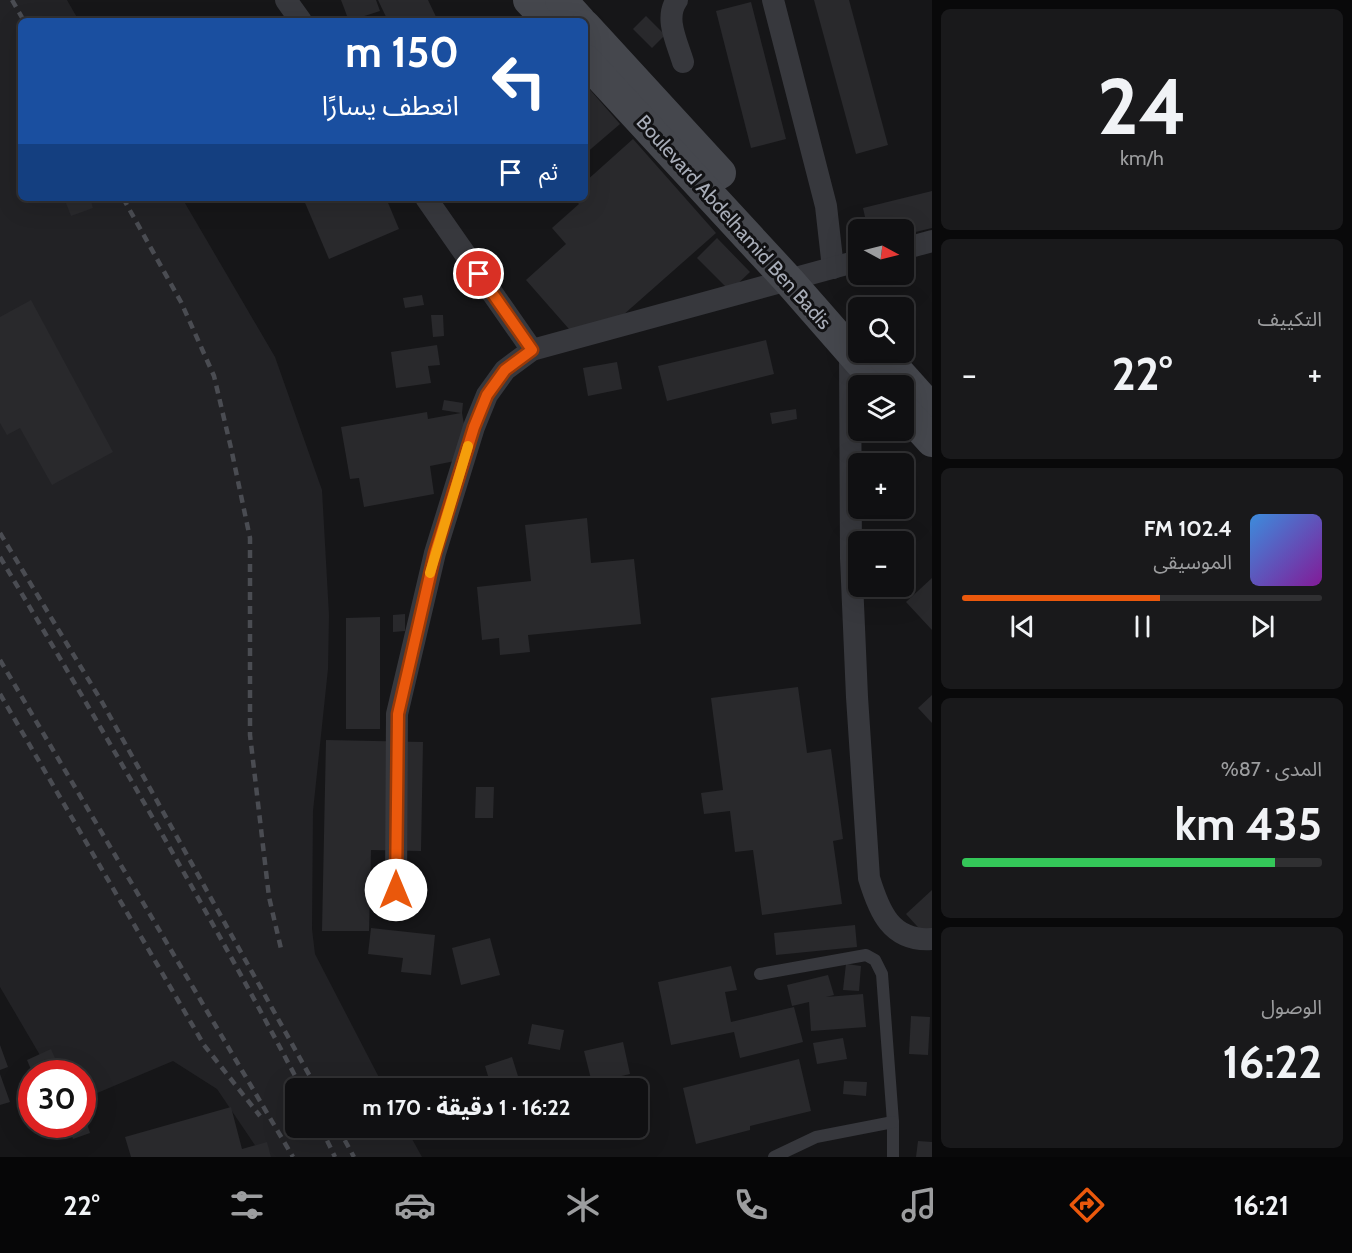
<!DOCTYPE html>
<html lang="ar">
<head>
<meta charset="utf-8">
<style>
	:root { --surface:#101012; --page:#19191b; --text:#f1f3f6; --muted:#9c9d9f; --line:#303032; --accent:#ea580c }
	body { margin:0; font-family:Cabin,"Noto Sans Arabic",sans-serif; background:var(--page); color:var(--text); direction:rtl; height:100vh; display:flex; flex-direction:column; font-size:22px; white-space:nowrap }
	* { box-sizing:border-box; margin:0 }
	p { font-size:20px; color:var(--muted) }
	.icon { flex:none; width:33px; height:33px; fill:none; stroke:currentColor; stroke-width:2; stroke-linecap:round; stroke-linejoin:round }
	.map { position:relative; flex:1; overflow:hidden; direction:ltr }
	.details { display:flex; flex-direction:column; gap:9px; padding:9px; background:#09090a; width:420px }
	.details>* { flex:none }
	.hud { position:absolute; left:18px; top:18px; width:570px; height:183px; border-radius:9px; box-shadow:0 6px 24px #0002,0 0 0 2px var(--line); direction:rtl; background:#1a4fa0; color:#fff; overflow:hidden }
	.needle { width:39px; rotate:97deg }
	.tools { position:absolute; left:848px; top:219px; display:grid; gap:12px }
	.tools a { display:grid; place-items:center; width:66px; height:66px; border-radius:9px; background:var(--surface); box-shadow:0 6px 24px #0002,0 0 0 2px var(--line); font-size:30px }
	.speed { position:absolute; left:18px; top:1060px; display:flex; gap:12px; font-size:30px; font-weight:700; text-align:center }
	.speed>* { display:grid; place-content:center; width:78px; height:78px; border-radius:50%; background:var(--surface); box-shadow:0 6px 24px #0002,0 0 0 2px var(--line); line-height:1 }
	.speed .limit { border:9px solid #d22; background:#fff; color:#111 }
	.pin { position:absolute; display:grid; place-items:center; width:51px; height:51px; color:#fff; margin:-26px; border:3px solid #fff; border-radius:50%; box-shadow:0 2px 6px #0007 }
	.me { position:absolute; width:66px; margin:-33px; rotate:0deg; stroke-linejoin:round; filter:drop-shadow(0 0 4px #0008) }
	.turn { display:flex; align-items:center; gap:21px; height:126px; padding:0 30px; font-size:27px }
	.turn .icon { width:78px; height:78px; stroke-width:2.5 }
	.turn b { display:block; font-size:42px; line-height:51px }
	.then { display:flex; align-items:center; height:57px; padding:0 30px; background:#0003; gap:12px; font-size:22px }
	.big { font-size:45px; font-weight:800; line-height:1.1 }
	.details .tile { flex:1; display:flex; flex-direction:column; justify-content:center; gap:9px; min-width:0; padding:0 21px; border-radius:9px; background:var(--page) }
	.details .dial { align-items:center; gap:0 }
	.dial b { font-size:78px; line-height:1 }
	.song { display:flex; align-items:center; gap:18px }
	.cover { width:72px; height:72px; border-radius:9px; background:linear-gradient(135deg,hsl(210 70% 55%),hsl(290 70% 35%)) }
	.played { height:6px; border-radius:3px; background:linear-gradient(90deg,var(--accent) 55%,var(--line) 55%) }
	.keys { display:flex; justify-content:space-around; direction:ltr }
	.heat { display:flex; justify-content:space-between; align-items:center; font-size:33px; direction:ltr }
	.charge { height:9px; border-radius:4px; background:linear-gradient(90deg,#34c759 87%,var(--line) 0) }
	.trip { position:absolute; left:285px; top:1078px; width:363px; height:60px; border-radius:9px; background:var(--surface); box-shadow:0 6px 24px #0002,0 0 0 2px var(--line); font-weight:800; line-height:60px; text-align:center; direction:rtl }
	.tab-bar { display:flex; height:96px; justify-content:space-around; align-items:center; background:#060607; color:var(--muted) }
	.tab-bar .icon { width:42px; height:42px }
	.tab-bar .active { color:var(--accent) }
	.tab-bar b { font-size:27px; color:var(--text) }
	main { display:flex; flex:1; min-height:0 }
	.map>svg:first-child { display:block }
	.built { fill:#222225 }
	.building { fill:#29292c }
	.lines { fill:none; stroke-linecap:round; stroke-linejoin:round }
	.lane { stroke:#37383d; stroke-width:12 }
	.street { stroke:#37383d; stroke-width:22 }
	.secondary { stroke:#45474d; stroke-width:32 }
	.rail { stroke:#4a4c52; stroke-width:4.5; stroke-dasharray:8 6; stroke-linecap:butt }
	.route-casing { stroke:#983908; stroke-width:15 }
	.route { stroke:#ea580c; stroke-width:10 }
	.slow { stroke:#f59e0b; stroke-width:10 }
	.labels { text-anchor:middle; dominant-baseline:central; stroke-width:6; stroke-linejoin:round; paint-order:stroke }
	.street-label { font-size:20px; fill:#a8adb8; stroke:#111113 }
</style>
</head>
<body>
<main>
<section class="details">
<div class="tile dial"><b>24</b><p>km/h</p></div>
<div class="tile"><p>التكييف</p>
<div class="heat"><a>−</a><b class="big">22°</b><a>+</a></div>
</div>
<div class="tile">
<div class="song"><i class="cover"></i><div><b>102.4 FM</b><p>الموسيقى</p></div></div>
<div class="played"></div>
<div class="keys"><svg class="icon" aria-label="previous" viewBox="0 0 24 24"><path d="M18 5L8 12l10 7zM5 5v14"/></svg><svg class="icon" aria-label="pause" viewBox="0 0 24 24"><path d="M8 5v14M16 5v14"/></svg><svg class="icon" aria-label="next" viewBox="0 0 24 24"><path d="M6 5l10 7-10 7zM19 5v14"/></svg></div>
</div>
<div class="tile"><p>المدى · 87%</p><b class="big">435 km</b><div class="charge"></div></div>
<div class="tile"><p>الوصول</p><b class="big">16:22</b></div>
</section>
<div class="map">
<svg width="932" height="1157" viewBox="0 0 932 1157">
	<rect width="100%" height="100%" fill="#161618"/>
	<!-- built -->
	<path class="built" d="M0 0H67L79 21H21V198H182L275 357 322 490 329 615 328 669 313 811 312 929 315 954 385 1089H296V1128H406L422 1157H263L217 1089 173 1061 83 1099 82 1074H51L0 987Z"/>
	<!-- building -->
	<g class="building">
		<path d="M341 0H376L380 11 349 21Z"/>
		<path d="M378 0H428L438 21H388Z"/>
		<path d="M814 0H849L888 145 856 154Z"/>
		<path d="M751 2 786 139 751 148 716 11Z"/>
		<path d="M646 16 665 35 652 48 633 29Z"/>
		<path d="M585 84 620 124 585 154Z"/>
		<path d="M633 139 716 233 597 338 576 337 526 280 566 244 552 228 579 204 574 198H585V182Z"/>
		<path d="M932 191V228L903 235V230H868L863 208Z"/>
		<path d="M64 198H90L93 208 71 216Z"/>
		<path d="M303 198H386L399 229 329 259Z"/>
		<path d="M717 238 750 272 730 291 697 258Z"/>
		<path d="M422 295 424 305 405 308 403 298Z"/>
		<path d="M31 300 113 452 52 485 20 428 7 435 0 423V317Z"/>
		<path d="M431 315H443L444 336 433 337Z"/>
		<path d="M766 340 774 374 667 401 658 366Z"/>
		<path d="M437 345 440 365 428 366 431 383 396 388 391 352Z"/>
		<path d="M617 362 622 389 588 396 583 368Z"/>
		<path d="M444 400 463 403 462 413 470 458 430 466 434 494 364 507 359 478 350 479 341 427 427 412 428 419 461 413 442 410Z"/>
		<path d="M796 409 797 419 772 424 770 413Z"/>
		<path d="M587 518 591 563 634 559 641 624 528 635 530 652 500 655 499 638 482 640 477 587 531 581 525 525Z"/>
		<path d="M932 578V630L906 602Z"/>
		<path d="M405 614V631L393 632V615Z"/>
		<path d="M380 617V729H346V618Z"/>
		<path d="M798 687 807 753 831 749 843 839 833 841 842 904 762 915 753 850 735 852 730 811 704 814 701 793 723 790 711 698Z"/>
		<path d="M932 695V723L918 708Z"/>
		<path d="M326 740 423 742 421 851 371 850 369 931H322Z"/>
		<path d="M476 787H494L493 818H475Z"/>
		<path d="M932 890V932L927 937 906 914Z"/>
		<path d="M855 925 857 947 776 955 774 933Z"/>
		<path d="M371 928 435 935 431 975 401 972 403 958 368 954Z"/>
		<path d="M490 938 500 975 461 985 452 948Z"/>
		<path d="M846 964 861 966 859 991 843 990Z"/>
		<path d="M731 966 737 990 725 992 731 1022 794 1007 803 1042 740 1058 734 1032 671 1045 658 982Z"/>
		<path d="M828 975 834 995 826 997 863 994 866 1027 811 1031 809 1002 792 1006 787 985Z"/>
		<path d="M911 1016 930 1017 928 1055 909 1054Z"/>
		<path d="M532 1024 564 1030 560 1050 528 1044Z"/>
		<path d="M843 1038 847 1059 817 1064 813 1043Z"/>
		<path d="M623 1042 630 1074 592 1083 584 1051Z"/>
		<path d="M0 1045 8 1067 0 1070Z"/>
		<path d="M51 1049 62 1074H33L27 1060Z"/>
		<path d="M512 1057 522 1089H492L485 1066Z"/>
		<path d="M799 1059 811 1111 750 1126V1130L696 1144 683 1088Z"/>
		<path d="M0 1074 10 1102 0 1105Z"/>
		<path d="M844 1081 867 1082 866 1096 843 1094Z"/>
		<path d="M231 1107 242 1149 267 1142 271 1157H131L125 1137Z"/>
		<path d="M83 1112 90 1133 73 1139 68 1125H82Z"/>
		<path d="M918 1141 932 1142V1157H916Z"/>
	</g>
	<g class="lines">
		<!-- lane -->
		<g class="lane">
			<path d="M760 974 866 955 875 960 882 974 893 1122V1157"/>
			<path d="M774 1157 816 1137 893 1122"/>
		</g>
		<!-- street -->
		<g class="street">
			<path d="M286 0 301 21"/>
			<path d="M677 0C664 18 677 42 683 62"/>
			<path d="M773 0 826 206 833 268"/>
			<path d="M426 198 532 350"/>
			<path d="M903 249 932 241"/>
			<path d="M850 351 851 558 857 697 869 878C879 911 891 942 932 939"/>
			<path d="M396 890 397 714 435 553 474 427 487 395 505 370 532 350 858 261"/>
		</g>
		<!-- secondary -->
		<g class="secondary">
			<path d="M529 0 549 21"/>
			<path d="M561 0 580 21"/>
			<path d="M585 26 720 173"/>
			<path d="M585 60 789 281 881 386"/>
			<path d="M880 352 932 410"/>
			<path d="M903 409 932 441"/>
		</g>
		<!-- rail -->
		<g class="rail">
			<path d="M12 0 24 21"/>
			<path d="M123 198 181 302 214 376 231 448 250 538V735L269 897 282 953"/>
			<path d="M0 533 102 702 317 1089"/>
			<path d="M0 557C104 732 207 908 302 1089"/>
			<path d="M0 660 293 1157"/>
			<path d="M0 694 204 1045 260 1116"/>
			<path d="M321 1128 335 1157"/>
			<path d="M338 1128 354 1157"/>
		</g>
	</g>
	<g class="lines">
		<!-- route casing -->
		<g class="route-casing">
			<path id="route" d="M396 890 398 714 435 553 474 427 487 395 505 370 532 350 479 274"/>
		</g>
		<!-- route -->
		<use href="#route" class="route"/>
		<!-- slow -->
		<path class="slow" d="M430 573 468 446"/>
	</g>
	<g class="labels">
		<!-- street labels -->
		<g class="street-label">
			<text transform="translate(734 222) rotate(48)">Boulevard Abdelhamid Ben Badis</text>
		</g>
	</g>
</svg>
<div class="tools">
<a><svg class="needle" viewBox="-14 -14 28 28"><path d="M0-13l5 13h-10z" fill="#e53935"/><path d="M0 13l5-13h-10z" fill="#9c9d9f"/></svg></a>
<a><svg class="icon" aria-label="search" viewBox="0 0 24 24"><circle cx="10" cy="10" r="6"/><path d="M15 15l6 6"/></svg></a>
<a><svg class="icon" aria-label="layers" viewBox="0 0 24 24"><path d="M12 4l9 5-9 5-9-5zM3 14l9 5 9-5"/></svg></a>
<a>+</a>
<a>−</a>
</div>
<div class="speed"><div class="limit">30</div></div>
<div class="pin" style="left:479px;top:274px;background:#d93025"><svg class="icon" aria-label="arrive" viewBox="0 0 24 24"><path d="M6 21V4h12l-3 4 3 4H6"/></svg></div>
<svg class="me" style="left:396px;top:890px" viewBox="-20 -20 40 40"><circle r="19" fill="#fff"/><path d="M0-13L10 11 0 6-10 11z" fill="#ea580c"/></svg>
<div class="trip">16:22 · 1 دقيقة · 170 m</div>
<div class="hud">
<div class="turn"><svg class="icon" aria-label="left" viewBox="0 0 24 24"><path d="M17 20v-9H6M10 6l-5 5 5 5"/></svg><div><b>150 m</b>انعطف يسارًا</div></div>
<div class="then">ثم<svg class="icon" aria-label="arrive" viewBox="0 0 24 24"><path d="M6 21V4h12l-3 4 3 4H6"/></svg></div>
</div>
</div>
</main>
<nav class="tab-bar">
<b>16:21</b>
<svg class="icon active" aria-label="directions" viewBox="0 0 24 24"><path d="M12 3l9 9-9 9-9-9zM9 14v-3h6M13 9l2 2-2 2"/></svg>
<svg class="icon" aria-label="music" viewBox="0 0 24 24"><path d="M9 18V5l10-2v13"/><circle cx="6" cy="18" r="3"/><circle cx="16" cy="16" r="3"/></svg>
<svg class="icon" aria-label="phone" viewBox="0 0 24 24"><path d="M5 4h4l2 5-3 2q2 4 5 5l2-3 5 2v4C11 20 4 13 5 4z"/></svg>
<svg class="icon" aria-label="climate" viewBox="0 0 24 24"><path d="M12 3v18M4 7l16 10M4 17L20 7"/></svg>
<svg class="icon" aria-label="car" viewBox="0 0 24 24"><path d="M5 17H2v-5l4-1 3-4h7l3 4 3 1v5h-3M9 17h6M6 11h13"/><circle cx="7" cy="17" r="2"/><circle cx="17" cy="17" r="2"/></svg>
<svg class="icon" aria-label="filters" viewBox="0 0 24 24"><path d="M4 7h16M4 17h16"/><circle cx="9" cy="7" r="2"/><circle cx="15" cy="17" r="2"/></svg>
<b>22°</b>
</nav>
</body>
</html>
